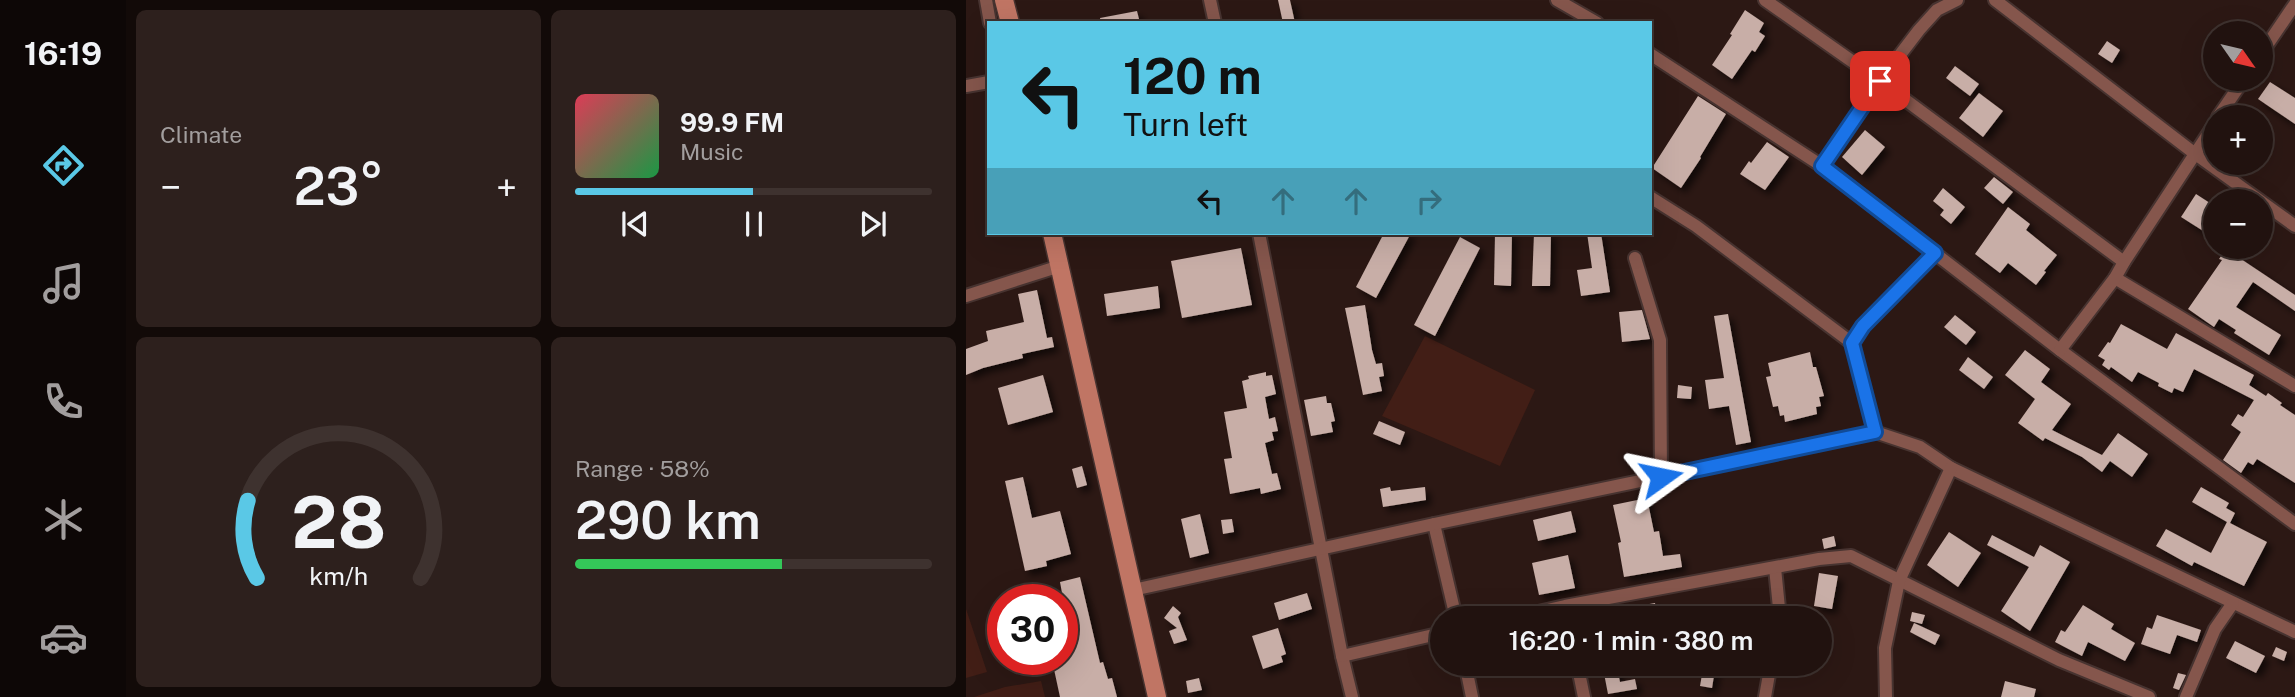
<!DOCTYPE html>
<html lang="en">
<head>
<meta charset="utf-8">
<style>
	:root { --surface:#21120f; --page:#2d201d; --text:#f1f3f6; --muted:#a29e9e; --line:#3e322f; --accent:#5ac8e6 }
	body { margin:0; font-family:"Public Sans",sans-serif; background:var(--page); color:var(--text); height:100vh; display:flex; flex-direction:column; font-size:26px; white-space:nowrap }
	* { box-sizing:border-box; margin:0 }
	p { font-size:23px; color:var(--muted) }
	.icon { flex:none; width:38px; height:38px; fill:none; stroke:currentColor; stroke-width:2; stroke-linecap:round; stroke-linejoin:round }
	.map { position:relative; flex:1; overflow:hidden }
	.sheet { display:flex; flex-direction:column; gap:10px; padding:10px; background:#120a08; width:840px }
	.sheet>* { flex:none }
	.hud { position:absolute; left:21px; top:21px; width:665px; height:214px; border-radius:0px; box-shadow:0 7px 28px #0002,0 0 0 2px var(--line); background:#5ac8e6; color:#111; overflow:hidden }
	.needle { width:46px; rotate:124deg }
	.tools { position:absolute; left:1237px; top:21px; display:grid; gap:14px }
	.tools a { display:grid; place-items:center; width:70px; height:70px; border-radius:50%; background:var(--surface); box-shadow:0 7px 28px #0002,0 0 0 2px var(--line); font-size:35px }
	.speed { position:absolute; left:21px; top:584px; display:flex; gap:14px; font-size:35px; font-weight:700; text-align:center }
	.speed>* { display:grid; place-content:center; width:91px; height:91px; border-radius:50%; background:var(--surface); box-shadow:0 7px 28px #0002,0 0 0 2px var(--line); line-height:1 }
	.speed .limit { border:10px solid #d22; background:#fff; color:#111 }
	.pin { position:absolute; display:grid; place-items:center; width:60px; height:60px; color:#fff; margin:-30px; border-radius:14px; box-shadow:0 4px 10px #0006 }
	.me { position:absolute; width:77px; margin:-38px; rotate:78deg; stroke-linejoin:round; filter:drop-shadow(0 0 5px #0008) }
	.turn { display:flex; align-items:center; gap:24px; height:147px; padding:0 21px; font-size:32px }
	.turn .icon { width:91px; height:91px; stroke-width:2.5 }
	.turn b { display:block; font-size:49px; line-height:60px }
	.lanes { display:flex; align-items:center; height:66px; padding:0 21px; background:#0003; justify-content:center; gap:35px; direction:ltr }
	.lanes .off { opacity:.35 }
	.big { font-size:52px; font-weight:600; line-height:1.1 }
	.sheet .widget { flex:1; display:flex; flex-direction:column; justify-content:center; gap:10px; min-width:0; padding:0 24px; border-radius:10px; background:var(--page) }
	.sheet .dial { align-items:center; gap:0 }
	.dial svg { height:182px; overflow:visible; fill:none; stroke:var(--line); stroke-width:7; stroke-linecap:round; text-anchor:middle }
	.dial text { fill:var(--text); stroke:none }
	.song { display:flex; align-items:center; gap:21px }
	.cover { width:84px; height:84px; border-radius:10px; background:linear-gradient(135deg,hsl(350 70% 55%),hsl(140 70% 35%)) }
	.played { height:7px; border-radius:4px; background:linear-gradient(90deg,var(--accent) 50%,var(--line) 50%) }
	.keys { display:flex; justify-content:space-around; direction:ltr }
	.heat { display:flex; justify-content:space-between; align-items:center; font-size:38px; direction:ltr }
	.charge { height:10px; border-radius:5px; background:linear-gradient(90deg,#34c759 58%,var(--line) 0) }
	.sheet .tiles { flex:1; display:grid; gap:10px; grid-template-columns:repeat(2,1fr) }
	.trip { position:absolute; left:464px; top:606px; width:402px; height:70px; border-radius:35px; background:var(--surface); box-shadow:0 7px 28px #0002,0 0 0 2px var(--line); font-weight:600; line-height:70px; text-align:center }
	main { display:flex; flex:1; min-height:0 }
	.menu { display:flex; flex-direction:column; width:126px; justify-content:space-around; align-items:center; background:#0d0706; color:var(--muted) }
	.menu .icon { width:49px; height:49px }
	.menu .active { color:var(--accent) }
	.menu b { font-size:32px; color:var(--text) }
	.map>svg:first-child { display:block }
	.green { fill:#421e16 }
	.building { fill:#c8aea7; filter:url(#shadow) }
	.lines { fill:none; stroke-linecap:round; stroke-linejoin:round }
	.street-casing { stroke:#473330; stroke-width:16 }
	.secondary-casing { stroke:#473330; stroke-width:21 }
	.street { stroke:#85564c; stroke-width:12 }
	.secondary { stroke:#c07564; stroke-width:18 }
	.route-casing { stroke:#114b97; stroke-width:18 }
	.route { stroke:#1a73e8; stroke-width:12 }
</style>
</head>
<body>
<main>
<nav class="menu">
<b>16:19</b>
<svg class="icon active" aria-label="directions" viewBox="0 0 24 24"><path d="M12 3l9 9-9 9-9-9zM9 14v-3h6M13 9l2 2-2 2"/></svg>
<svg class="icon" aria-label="music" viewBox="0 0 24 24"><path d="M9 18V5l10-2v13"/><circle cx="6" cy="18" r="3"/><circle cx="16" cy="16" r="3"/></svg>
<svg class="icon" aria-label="phone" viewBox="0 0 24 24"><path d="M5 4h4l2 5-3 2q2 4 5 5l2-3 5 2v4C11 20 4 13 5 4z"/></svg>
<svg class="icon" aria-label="climate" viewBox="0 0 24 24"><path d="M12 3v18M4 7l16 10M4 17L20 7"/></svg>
<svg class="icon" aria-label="car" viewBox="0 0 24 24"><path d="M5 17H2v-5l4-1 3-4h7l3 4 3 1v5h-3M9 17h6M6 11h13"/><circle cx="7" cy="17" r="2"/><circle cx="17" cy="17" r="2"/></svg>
</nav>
<section class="sheet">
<div class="tiles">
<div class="widget"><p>Climate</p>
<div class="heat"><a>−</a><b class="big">23°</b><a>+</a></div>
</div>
<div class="widget">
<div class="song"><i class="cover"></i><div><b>99.9 FM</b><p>Music</p></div></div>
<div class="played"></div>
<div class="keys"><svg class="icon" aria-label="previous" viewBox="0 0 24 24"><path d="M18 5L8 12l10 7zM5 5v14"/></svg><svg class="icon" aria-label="pause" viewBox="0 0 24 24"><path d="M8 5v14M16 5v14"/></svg><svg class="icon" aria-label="next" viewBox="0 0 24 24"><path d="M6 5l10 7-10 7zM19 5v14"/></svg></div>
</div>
<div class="widget dial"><svg viewBox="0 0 100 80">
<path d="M14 69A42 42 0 1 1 86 69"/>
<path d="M14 69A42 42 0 0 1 10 35" stroke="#5ac8e6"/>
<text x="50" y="56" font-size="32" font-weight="700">28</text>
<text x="50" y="72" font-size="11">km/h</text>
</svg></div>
<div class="widget"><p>Range · 58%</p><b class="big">290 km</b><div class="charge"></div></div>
</div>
</section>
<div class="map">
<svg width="1329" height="697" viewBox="0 0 1329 697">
	<defs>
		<filter id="shadow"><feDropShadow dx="5" dy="5" stdDeviation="3.5" flood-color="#0009"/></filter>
	</defs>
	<rect width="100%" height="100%" fill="#2c1814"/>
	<!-- green -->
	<g class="green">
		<path d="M459 336 569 390 534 466 416 416Z"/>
		<path d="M0 609 21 672 0 678Z"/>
		<path d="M75 681 79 697H8L39 687Z"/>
	</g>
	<!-- building -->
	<g class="building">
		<path d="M312 0H324L329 23H317Z"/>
		<path d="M779 10 798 23 793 32 799 36 789 52 786 50 766 79 746 65 766 35 764 34Z"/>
		<path d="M171 11 174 23H135L134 18Z"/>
		<path d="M1141 41 1154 50 1146 63 1132 54Z"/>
		<path d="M989 66 1013 84 1004 96 980 78Z"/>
		<path d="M1304 82 1329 98V124L1292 99Z"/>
		<path d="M1013 93 1037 111 1017 137 993 118Z"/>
		<path d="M732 96 760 114 734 157 735 158 715 188 686 168Z"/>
		<path d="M899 130 919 147 896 175 876 157Z"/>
		<path d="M801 142 823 157 799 190 774 174 783 161 785 163Z"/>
		<path d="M1028 177 1047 192 1037 204 1018 188Z"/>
		<path d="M977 188 999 207 985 224 974 215 978 210 967 201Z"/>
		<path d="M1230 194 1250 207V239L1215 217Z"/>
		<path d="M1042 207 1064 224 1060 230 1091 255 1078 271 1080 272 1070 285 1042 263 1034 273 1009 254Z"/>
		<path d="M418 233H445L410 298 390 287Z"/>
		<path d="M529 233H546L545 286 528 285Z"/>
		<path d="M568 233H585L584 286H566Z"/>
		<path d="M621 233H635L644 292 615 296 611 270 626 268Z"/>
		<path d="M494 237 514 248 469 336 448 325Z"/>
		<path d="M275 248 286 305 216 318 205 261Z"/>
		<path d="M1260 249 1329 295V311L1287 282 1270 307 1315 335 1303 355 1268 333 1270 330 1253 319 1248 327 1222 309 1256 260 1253 259Z"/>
		<path d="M192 286 194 308 141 316 138 294Z"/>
		<path d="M71 290 81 338 86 337 88 347 56 354 57 358 17 368 0 375V349L22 341 20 331 58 322 52 294Z"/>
		<path d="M399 305 406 350 410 364 416 363 418 376 413 377 416 391 397 395 379 308Z"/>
		<path d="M676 310 684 339 656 342 653 312Z"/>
		<path d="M762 314 785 442 770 445 763 406 743 409 739 380 758 378 748 316Z"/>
		<path d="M989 315 1010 332 1000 345 978 327Z"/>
		<path d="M1155 324 1201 349 1210 333 1288 375 1283 385 1300 396 1302 393 1316 403 1314 405 1329 415V483L1291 459 1287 465 1282 462 1275 473 1257 460 1275 432 1265 425 1272 414 1277 417 1288 400 1228 369 1217 392 1208 388 1206 393 1192 386 1193 383 1172 372 1166 382 1145 367 1143 370 1136 365 1139 360 1132 356 1142 342 1144 343Z"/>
		<path d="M1059 350 1084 369 1075 382 1105 404 1086 430 1136 455 1152 433 1182 454 1166 477 1144 461 1136 472 1116 457 1079 438 1077 441 1052 423 1069 399 1039 375Z"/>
		<path d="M844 352 847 367H850L858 396 853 397 855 406 850 407 851 414 819 422 818 415 814 416 812 406 807 407 800 377 805 376 802 363Z"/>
		<path d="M1002 357 1027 377 1018 389 993 370Z"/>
		<path d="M300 372V376L306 375 310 394 299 397 303 419 309 417 312 431 306 432 308 440 299 443 306 474 311 473 315 489 295 494 294 488 264 494 258 459 266 458 258 412 281 408 276 381 283 379 282 376Z"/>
		<path d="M77 375 87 412 42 425 32 388Z"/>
		<path d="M712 385 726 387 725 399 711 398Z"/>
		<path d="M360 396 361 403H365L369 421 365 422 367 432 345 436 338 400Z"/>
		<path d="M413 421 439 432 434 445 407 434Z"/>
		<path d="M116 466 121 485 111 488 106 469Z"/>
		<path d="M57 477 66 518 94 511 105 554 80 561 81 566 59 571 39 481Z"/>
		<path d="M424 487 425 491 459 487 460 500 417 507 414 489Z"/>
		<path d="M1235 487 1263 503 1260 508 1269 513 1264 523 1301 542 1278 586 1228 562 1226 566 1190 546 1200 529 1245 553 1261 522 1226 502Z"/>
		<path d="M681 498 688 532 693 531 697 556 714 554 716 567 658 577 652 543 655 542 647 505Z"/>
		<path d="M605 511 610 532 572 541 567 520Z"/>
		<path d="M234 514 243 553 224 558 215 519Z"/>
		<path d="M266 519 268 532 257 534 255 520Z"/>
		<path d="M983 532 1015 553 992 587 961 565Z"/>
		<path d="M1026 535 1068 557 1074 545 1104 562 1064 631 1035 611 1063 567 1021 545Z"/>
		<path d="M868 536 870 546 858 549 856 539Z"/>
		<path d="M602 555 609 588 573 595 566 563Z"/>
		<path d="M853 573 872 576 866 609 848 606Z"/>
		<path d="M114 577 134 663 137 662 142 679 146 678 151 697H94L86 660H96V593L94 582Z"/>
		<path d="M341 593 346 609 313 620 308 603Z"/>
		<path d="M689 603 691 618H680L678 605Z"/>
		<path d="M1117 605 1148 624 1145 629 1169 643 1159 661 1122 642 1116 656 1089 642 1095 630 1099 632Z"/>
		<path d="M207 606 215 613 212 617 221 640 208 644 203 631 211 628 198 618Z"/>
		<path d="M946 612 959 615 956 624 944 621Z"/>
		<path d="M1191 615 1235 630 1231 642 1211 635 1204 654 1175 644 1181 627 1186 629Z"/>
		<path d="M948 623 974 635 969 645 944 632Z"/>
		<path d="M312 628 320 654 315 656 317 662 297 669 286 636Z"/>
		<path d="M1269 641 1299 656 1290 673 1260 658Z"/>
		<path d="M1310 647 1321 652 1318 661 1306 656Z"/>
		<path d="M636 663H650L654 682 669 679 671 689 642 694Z"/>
		<path d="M738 663H750L746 688 734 686Z"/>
		<path d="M1212 673 1220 675 1213 690 1207 688Z"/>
		<path d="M233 678 236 690 222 693 220 681Z"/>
		<path d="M1039 681 1070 689 1068 697H1035Z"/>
	</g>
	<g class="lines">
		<!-- street casing -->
		<g class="street-casing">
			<g id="street">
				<path d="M20 0 24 23"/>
				<path d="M244 0 249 23"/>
				<path d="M591 0 631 23"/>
				<path d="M799 0 914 81 1158 262"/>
				<path d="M1029 0 1228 153 1329 226"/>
				<path d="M684 54 856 166 1094 350 1329 524"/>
				<path d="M1295 54 1329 4"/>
				<path d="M0 86 23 82"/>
				<path d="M1252 117 1278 79"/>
				<path d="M856 166 914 81 953 30 971 10 991 0"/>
				<path d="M684 197 730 226 886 343"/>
				<path d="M293 233 376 656 386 697"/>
				<path d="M669 258 694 340 695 477"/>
				<path d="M1149 278 1329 386"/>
				<path d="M0 296 94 266"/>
				<path d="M1094 350 1149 278 1158 262 1250 122"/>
				<path d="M909 432 886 343 897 326 969 253"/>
				<path d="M468 524 490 618"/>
				<path d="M809 568 814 618"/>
				<path d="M167 590 468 524 909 432 954 447 985 468 1329 632"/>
				<path d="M546 618 599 606 853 559 885 556 1093 660 1183 697"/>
				<path d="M376 656 476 633"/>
				<path d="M499 663 506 697"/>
				<path d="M611 663 618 697"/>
				<path d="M799 697 805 663"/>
				<path d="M920 697 919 648 933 581 985 468"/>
				<path d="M1220 697 1249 629 1267 603"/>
			</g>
		</g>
		<!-- secondary casing -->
		<g class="secondary-casing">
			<g id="secondary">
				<path d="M38 0 44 23"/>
				<path d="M86 233 191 697"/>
			</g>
		</g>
		<!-- street -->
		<use href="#street" class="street"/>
		<!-- secondary -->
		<use href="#secondary" class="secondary"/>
	</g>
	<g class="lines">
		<!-- route casing -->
		<g class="route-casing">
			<path id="route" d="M695 477 909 432 886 343 897 326 969 253 856 166 914 81"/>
		</g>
		<!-- route -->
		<use href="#route" class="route"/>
	</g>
</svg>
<div class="tools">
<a><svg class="needle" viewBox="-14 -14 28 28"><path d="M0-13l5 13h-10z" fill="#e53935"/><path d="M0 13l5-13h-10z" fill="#a29e9e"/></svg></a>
<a>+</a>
<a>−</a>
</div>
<div class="speed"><div class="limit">30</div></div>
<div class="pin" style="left:914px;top:81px;background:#d93025"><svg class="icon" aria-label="arrive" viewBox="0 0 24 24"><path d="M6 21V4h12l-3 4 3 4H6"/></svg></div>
<svg class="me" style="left:695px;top:477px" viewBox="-20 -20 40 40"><path d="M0-17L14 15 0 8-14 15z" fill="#1a73e8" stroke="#fff" stroke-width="4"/></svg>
<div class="trip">16:20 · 1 min · 380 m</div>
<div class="hud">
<div class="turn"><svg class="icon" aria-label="left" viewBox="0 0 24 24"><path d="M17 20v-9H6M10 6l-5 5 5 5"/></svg><div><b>120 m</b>Turn left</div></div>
<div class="lanes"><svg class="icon" aria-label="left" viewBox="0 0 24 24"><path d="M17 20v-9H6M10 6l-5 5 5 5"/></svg><svg class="icon off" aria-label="ahead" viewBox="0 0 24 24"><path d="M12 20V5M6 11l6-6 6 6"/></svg><svg class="icon off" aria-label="ahead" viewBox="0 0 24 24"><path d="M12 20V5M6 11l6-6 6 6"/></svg><svg class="icon off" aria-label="right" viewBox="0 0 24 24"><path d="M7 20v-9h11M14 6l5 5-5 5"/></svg></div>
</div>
</div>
</main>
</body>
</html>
